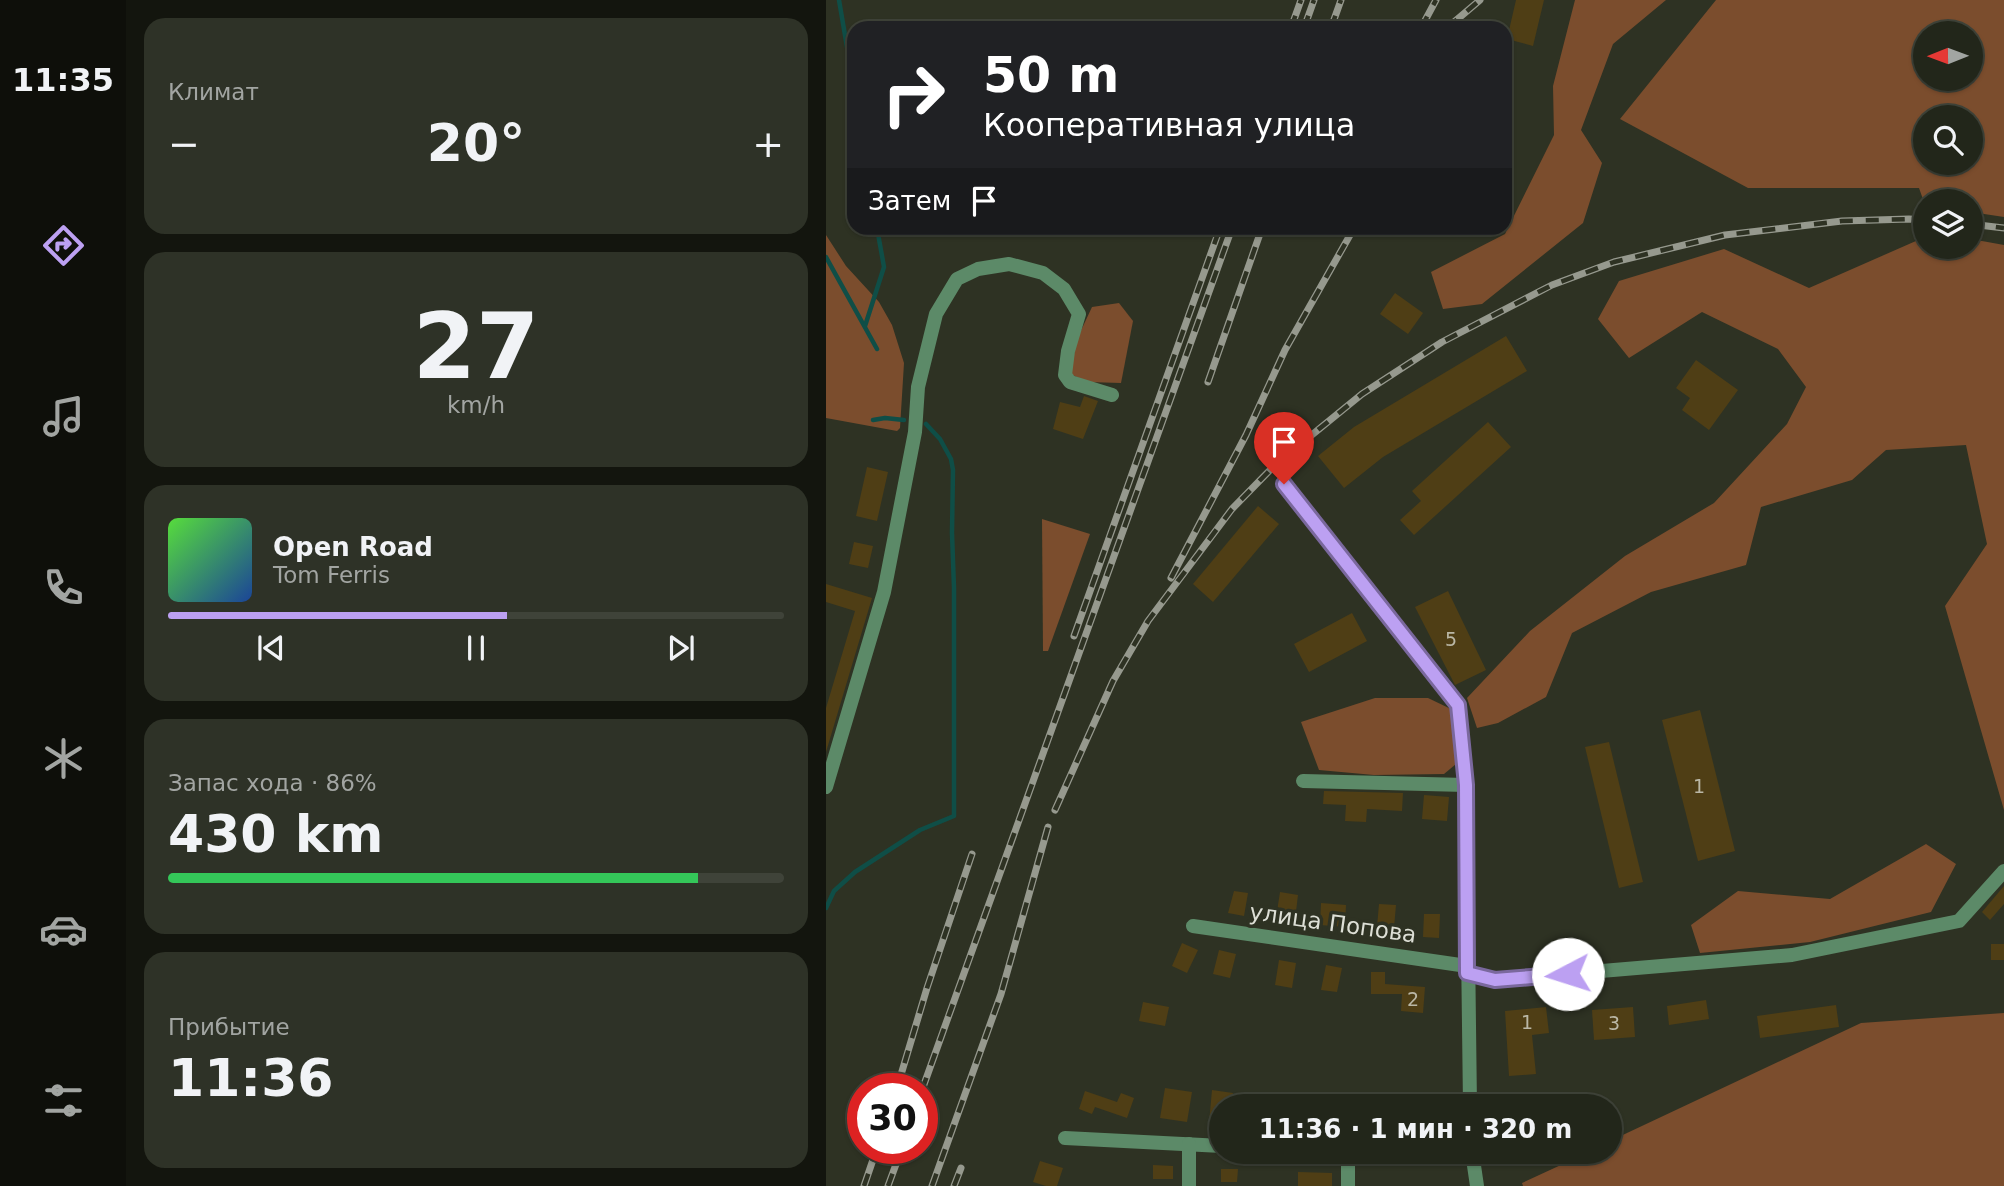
<!DOCTYPE html>
<html lang="ru">
<head>
<meta charset="utf-8">
<style>
	:root { --surface:#22261a; --page:#2e3227; --text:#f1f3f6; --muted:#a2a5a2; --line:#3f4339; --accent:#bca0f2 }
	body { margin:0; font-family:"DejaVu Sans",sans-serif; background:var(--page); color:var(--text); height:100vh; display:flex; flex-direction:column; font-size:26px; white-space:nowrap }
	* { box-sizing:border-box; margin:0 }
	p { font-size:23px; color:var(--muted) }
	.icon { flex:none; width:38px; height:38px; fill:none; stroke:currentColor; stroke-width:2; stroke-linecap:round; stroke-linejoin:round }
	.map { position:relative; flex:1; overflow:hidden }
	.side { display:flex; flex-direction:column; gap:18px; padding:18px; background:#13150e; width:700px }
	.side>* { flex:none }
	.guide { position:absolute; left:21px; top:21px; width:665px; height:214px; border-radius:21px; box-shadow:0 2px 5px #0004,0 0 0 2px var(--line); background:#202124; color:#fff; overflow:hidden }
	.needle { width:46px; rotate:269deg }
	.buttons { position:absolute; left:1087px; top:21px; display:grid; gap:14px }
	.buttons a { display:grid; place-items:center; width:70px; height:70px; border-radius:50%; background:var(--surface); box-shadow:0 2px 5px #0004,0 0 0 2px var(--line); font-size:35px }
	.speed { position:absolute; left:21px; top:1073px; display:flex; gap:14px; font-size:35px; font-weight:700; text-align:center }
	.speed>* { display:grid; place-content:center; width:91px; height:91px; border-radius:50%; background:var(--surface); box-shadow:0 2px 5px #0004,0 0 0 2px var(--line); line-height:1 }
	.speed .limit { border:10px solid #d22; background:#fff; color:#111 }
	.pin { position:absolute; display:grid; place-items:center; width:60px; height:60px; color:#fff; margin:-72px -30px; border-radius:50% 50% 50% 0; rotate:-45deg; box-shadow:0 0 7px #0007 }
	.pin .icon { rotate:45deg }
	.me { position:absolute; width:77px; margin:-38px; rotate:265deg; stroke-linejoin:round; filter:drop-shadow(0 0 5px #0008) }
	.turn { display:flex; align-items:center; gap:24px; height:147px; padding:0 21px; font-size:32px }
	.turn .icon { width:91px; height:91px; stroke-width:2.5 }
	.turn b { display:block; font-size:49px; line-height:60px }
	.then { display:flex; align-items:center; height:66px; padding:0 21px; background:#0003; gap:14px; font-size:26px }
	.big { font-size:52px; font-weight:600; line-height:1.1 }
	.side .card { flex:1; display:flex; flex-direction:column; justify-content:center; gap:10px; min-width:0; padding:0 24px; border-radius:21px; background:var(--page) }
	.side .dial { align-items:center; gap:0 }
	.dial b { font-size:91px; line-height:1 }
	.song { display:flex; align-items:center; gap:21px }
	.cover { width:84px; height:84px; border-radius:10px; background:linear-gradient(135deg,hsl(110 70% 55%),hsl(220 70% 35%)) }
	.played { height:7px; border-radius:4px; background:linear-gradient(90deg,var(--accent) 55%,var(--line) 55%) }
	.keys { display:flex; justify-content:space-around; direction:ltr }
	.heat { display:flex; justify-content:space-between; align-items:center; font-size:38px; direction:ltr }
	.charge { height:10px; border-radius:5px; background:linear-gradient(90deg,#34c759 86%,var(--line) 0) }
	.trip { position:absolute; left:383px; top:1094px; width:413px; height:70px; border-radius:35px; background:var(--surface); box-shadow:0 2px 5px #0004,0 0 0 2px var(--line); font-weight:600; line-height:70px; text-align:center }
	main { display:flex; flex:1; min-height:0 }
	.menu { display:flex; flex-direction:column; width:126px; justify-content:space-around; align-items:center; background:#0e0f0a; color:var(--muted) }
	.menu .icon { width:49px; height:49px }
	.menu .current { color:var(--accent) }
	.menu b { font-size:32px; color:var(--text) }
	.map>svg:first-child { display:block }
	.green { fill:#7b4d2d; fill-rule:evenodd }
	.lines { fill:none; stroke-linecap:round; stroke-linejoin:round }
	.stream { stroke:#0f4e47; stroke-width:4.5 }
	.building { fill:#4f3e15 }
	.minor { stroke:#5c8a68; stroke-width:14 }
	.rail-casing { stroke:#96998e; stroke-width:7 }
	.rail { stroke:#2e3223; stroke-width:4.5; stroke-dasharray:13; stroke-linecap:butt }
	.route-casing { stroke:#7a689d; stroke-width:18 }
	.route { stroke:#bca0f2; stroke-width:12 }
	.labels { text-anchor:middle; dominant-baseline:central; stroke-width:7; stroke-linejoin:round; paint-order:stroke }
	.number-label { font-size:19px; fill:#bab7a6 }
	.street-label { font-size:23px; fill:#dddfd6; stroke:#2e3223 }
</style>
</head>
<body>
<main>
<nav class="menu">
<b>11:35</b>
<svg class="icon current" aria-label="directions" viewBox="0 0 24 24"><path d="M12 3l9 9-9 9-9-9zM9 14v-3h6M13 9l2 2-2 2"/></svg>
<svg class="icon" aria-label="music" viewBox="0 0 24 24"><path d="M9 18V5l10-2v13"/><circle cx="6" cy="18" r="3"/><circle cx="16" cy="16" r="3"/></svg>
<svg class="icon" aria-label="phone" viewBox="0 0 24 24"><path d="M5 4h4l2 5-3 2q2 4 5 5l2-3 5 2v4C11 20 4 13 5 4z"/></svg>
<svg class="icon" aria-label="climate" viewBox="0 0 24 24"><path d="M12 3v18M4 7l16 10M4 17L20 7"/></svg>
<svg class="icon" aria-label="car" viewBox="0 0 24 24"><path d="M5 17H2v-5l4-1 3-4h7l3 4 3 1v5h-3M9 17h6M6 11h13"/><circle cx="7" cy="17" r="2"/><circle cx="17" cy="17" r="2"/></svg>
<svg class="icon" aria-label="filters" viewBox="0 0 24 24"><path d="M4 7h16M4 17h16"/><circle cx="9" cy="7" r="2"/><circle cx="15" cy="17" r="2"/></svg>
</nav>
<section class="side">
<div class="card"><p>Климат</p>
<div class="heat"><a>−</a><b class="big">20°</b><a>+</a></div>
</div>
<div class="card dial"><b>27</b><p>km/h</p></div>
<div class="card">
<div class="song"><i class="cover"></i><div><b>Open Road</b><p>Tom Ferris</p></div></div>
<div class="played"></div>
<div class="keys"><svg class="icon" aria-label="previous" viewBox="0 0 24 24"><path d="M18 5L8 12l10 7zM5 5v14"/></svg><svg class="icon" aria-label="pause" viewBox="0 0 24 24"><path d="M8 5v14M16 5v14"/></svg><svg class="icon" aria-label="next" viewBox="0 0 24 24"><path d="M6 5l10 7-10 7zM19 5v14"/></svg></div>
</div>
<div class="card"><p>Запас хода · 86%</p><b class="big">430 km</b><div class="charge"></div></div>
<div class="card"><p>Прибытие</p><b class="big">11:36</b></div>
</section>
<div class="map">
<svg width="1178" height="1186" viewBox="0 0 1178 1186">
	<rect width="100%" height="100%" fill="#2e3223"/>
	<!-- green -->
	<g class="green">
		<path d="M749 0H840L787 44 755 130 776 163 757 223 656 304 617 309 605 272 679 234 728 135 727 86Z"/>
		<path d="M890 0H1178V217L1145 212 1144 201H1099V205L1093 188H922L794 119ZM1099 33H1144V79H1099ZM1144 117V163H1099V117Z"/>
		<path d="M0 235 20 266 53 302 66 325 78 363 74 428 71 431 0 418Z"/>
		<path d="M1099 237V247H1144L1145 239 1178 245V810L1119 606 1161 544 1140 445 1060 450 1026 480 935 507 920 565 825 592 746 633 720 697 672 723 651 728 641 698 704 631 799 556 888 503 961 424 980 387 952 349 876 312 803 358 772 319 793 281 898 249 983 288Z"/>
		<path d="M293 303 307 321 295 383 262 382 244 374 251 339 266 307Z"/>
		<path d="M216 519 264 534 222 651H217Z"/>
		<path d="M549 698H602L627 710 630 764 618 774 548 775 493 770 475 722Z"/>
		<path d="M1100 844 1130 864 1105 912 984 942 874 953 865 925 912 891 1004 899Z"/>
		<path d="M1178 1013V1186H697L696 1183 763 1152H784V1141L1035 1023Z"/>
	</g>
	<g class="lines">
		<!-- stream -->
		<g class="stream">
			<path d="M13 0 28 88"/>
			<path d="M0 257 51 349"/>
			<path d="M39 326 58 267 51 228"/>
			<path d="M47 420 59 418 78 420"/>
			<path d="M0 908 8 891 29 872 94 830 128 816V588L126 533 127 470 125 459 114 439 100 424"/>
		</g>
	</g>
	<!-- building -->
	<g class="building">
		<path d="M690 0H718L707 46 681 39Z"/>
		<path d="M569 293 597 313 582 334 554 314Z"/>
		<path d="M680 336 701 371 557 457 518 488 492 456 528 427Z"/>
		<path d="M870 360 912 390 883 430 856 410 864 398 850 388Z"/>
		<path d="M258 396 272 401 257 439 227 429 234 402 254 407Z"/>
		<path d="M662 422 685 447 588 535 574 520 595 501 586 491Z"/>
		<path d="M41 467 62 472 51 521 30 516Z"/>
		<path d="M432 506 453 524 387 602 367 584Z"/>
		<path d="M28 542 47 546 42 568 23 564Z"/>
		<path d="M0 584 46 598 0 752V708L29 611 0 602Z"/>
		<path d="M622 591 660 670 629 685 589 607Z"/>
		<path d="M526 613 541 641 483 672 468 644Z"/>
		<path d="M874 710 909 851 872 861 836 720Z"/>
		<path d="M783 742 817 882 793 888 759 747Z"/>
		<path d="M498 791 577 793 576 811 541 809 540 822 519 821 520 805 497 804Z"/>
		<path d="M598 795 623 797 621 821 596 819Z"/>
		<path d="M1178 886V904L1164 920 1156 912Z"/>
		<path d="M408 891 422 893 418 916 402 913Z"/>
		<path d="M454 892 472 895 469 920 450 918Z"/>
		<path d="M495 903 520 905 519 927 494 925Z"/>
		<path d="M553 904 570 905 568 928 551 927Z"/>
		<path d="M598 914H614L613 938 597 937Z"/>
		<path d="M356 943 372 950 361 973 346 966Z"/>
		<rect x="1165" y="944" width="13" height="16"/>
		<path d="M393 950 410 954 404 978 387 974Z"/>
		<path d="M453 960 470 963 466 988 449 985Z"/>
		<path d="M500 965 516 968 511 992 495 990Z"/>
		<path d="M545 972H559V984L599 987 597 1013 575 1011 576 994H545Z"/>
		<path d="M880 1000 883 1019 843 1025 841 1006Z"/>
		<path d="M317 1002 343 1007 339 1026 313 1021Z"/>
		<path d="M1010 1005 1013 1027 934 1038 931 1016Z"/>
		<path d="M720 1007 723 1033 706 1035 710 1074 683 1076 679 1011Z"/>
		<path d="M807 1007 809 1037 768 1040 766 1010Z"/>
		<path d="M339 1088 366 1092 361 1122 334 1118Z"/>
		<path d="M386 1090 407 1093 406 1106H396V1124L383 1123Z"/>
		<path d="M259 1091 291 1102 295 1093 308 1098 301 1118 269 1107 266 1114 253 1109Z"/>
		<path d="M214 1161 237 1168 231 1186H220L207 1182Z"/>
		<path d="M327 1165 347 1166V1179H327Z"/>
		<path d="M395 1169H412L411 1182H395Z"/>
		<path d="M472 1172 506 1173V1186H472Z"/>
	</g>
	<g class="lines">
		<!-- minor -->
		<g class="minor">
			<path d="M458 484 632 705 640 785 644 1106"/>
			<path d="M477 781 640 785"/>
			<path d="M0 787 58 592 89 432 92 387 110 314 131 279 152 269 183 264 217 273 238 289 253 314 242 351 239 375 244 382 286 395"/>
			<path d="M367 926 641 966"/>
			<path d="M641 973 669 980 966 955 1133 921 1178 871"/>
			<path d="M239 1138 396 1146"/>
			<path d="M646 1152 651 1186"/>
			<path d="M363 1186V1144"/>
			<path d="M522 1186V1152"/>
		</g>
		<!-- rail casing -->
		<g class="rail-casing">
			<g id="rail">
				<path d="M465 28 475 0"/>
				<path d="M478 28 488 0"/>
				<path d="M505 28 515 0"/>
				<path d="M595 28 610 0"/>
				<path d="M621 28 654 0"/>
				<path d="M1144 224 1178 228"/>
				<path d="M382 382 436 228"/>
				<path d="M345 578 420 435 459 350 528 228"/>
				<path d="M248 636 394 228"/>
				<path d="M229 810 287 681 322 621 406 509 449 465 536 394 616 342 726 285 788 262 899 235 1016 221 1083 219 1099 220"/>
				<path d="M71 1088 101 988 146 854"/>
				<path d="M96 1090 406 228"/>
				<path d="M38 1186 51 1148"/>
				<path d="M62 1186 76 1148"/>
				<path d="M106 1186 175 994 222 827"/>
				<path d="M128 1186 135 1168"/>
			</g>
		</g>
		<!-- rail -->
		<use href="#rail" class="rail"/>
	</g>
	<g class="lines">
		<!-- route casing -->
		<g class="route-casing">
			<path id="route" d="M458 484 632 705 640 785 641 973 669 980 742 974"/>
		</g>
		<!-- route -->
		<use href="#route" class="route"/>
	</g>
	<g class="labels">
		<!-- number labels -->
		<g class="number-label">
			<text x="625" y="639">5</text>
			<text x="873" y="786">1</text>
			<text x="587" y="999">2</text>
			<text x="701" y="1022">1</text>
			<text x="788" y="1023">3</text>
		</g>
		<!-- street labels -->
		<g class="street-label">
			<text transform="translate(507 923) rotate(8)">улица Попова</text>
		</g>
	</g>
</svg>
<div class="buttons">
<a><svg class="needle" viewBox="-14 -14 28 28"><path d="M0-13l5 13h-10z" fill="#e53935"/><path d="M0 13l5-13h-10z" fill="#a2a5a2"/></svg></a>
<a><svg class="icon" aria-label="search" viewBox="0 0 24 24"><circle cx="10" cy="10" r="6"/><path d="M15 15l6 6"/></svg></a>
<a><svg class="icon" aria-label="layers" viewBox="0 0 24 24"><path d="M12 4l9 5-9 5-9-5zM3 14l9 5 9-5"/></svg></a>
</div>
<div class="speed"><div class="limit">30</div></div>
<div class="pin" style="left:458px;top:484px;background:#d93025"><svg class="icon" aria-label="arrive" viewBox="0 0 24 24"><path d="M6 21V4h12l-3 4 3 4H6"/></svg></div>
<svg class="me" style="left:742px;top:974px" viewBox="-20 -20 40 40"><circle r="19" fill="#fff"/><path d="M0-13L10 11 0 6-10 11z" fill="#bca0f2"/></svg>
<div class="trip">11:36 · 1 мин · 320 m</div>
<div class="guide">
<div class="turn"><svg class="icon" aria-label="right" viewBox="0 0 24 24"><path d="M7 20v-9h11M14 6l5 5-5 5"/></svg><div><b>50 m</b>Кооперативная улица</div></div>
<div class="then">Затем<svg class="icon" aria-label="arrive" viewBox="0 0 24 24"><path d="M6 21V4h12l-3 4 3 4H6"/></svg></div>
</div>
</div>
</main>
</body>
</html>
